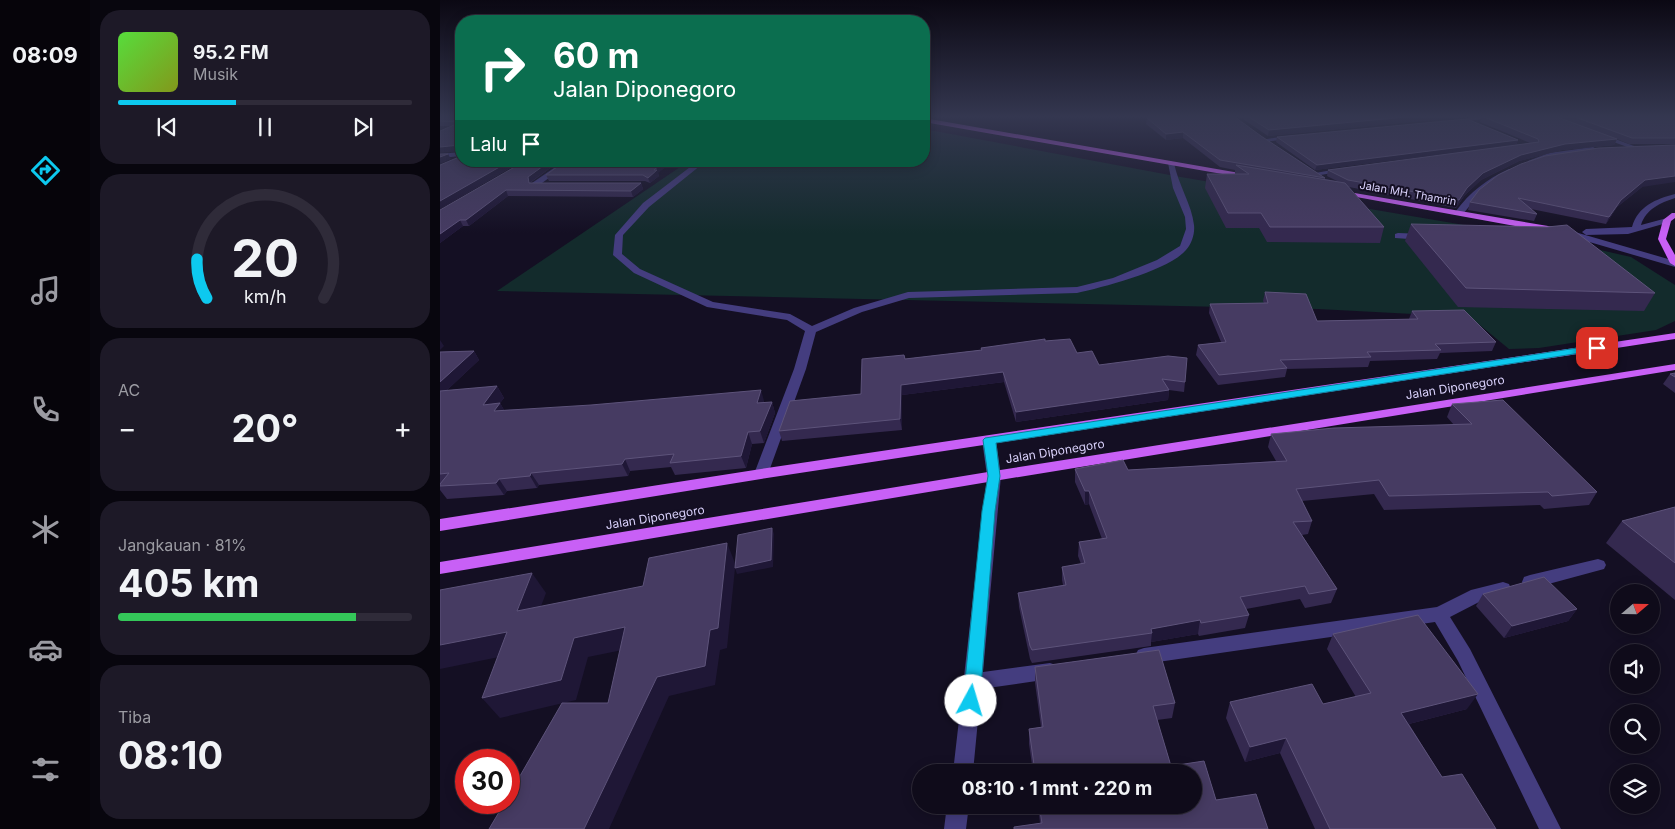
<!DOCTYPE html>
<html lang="id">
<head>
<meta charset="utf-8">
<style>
	:root { --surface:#0f0b1a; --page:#1d1927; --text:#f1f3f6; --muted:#9b9ba2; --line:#2f2b39; --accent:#0dc9ef }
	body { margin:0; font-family:Inter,sans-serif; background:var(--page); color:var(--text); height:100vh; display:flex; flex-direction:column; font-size:19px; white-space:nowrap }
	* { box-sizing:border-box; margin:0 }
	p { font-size:16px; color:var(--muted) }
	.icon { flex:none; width:28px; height:28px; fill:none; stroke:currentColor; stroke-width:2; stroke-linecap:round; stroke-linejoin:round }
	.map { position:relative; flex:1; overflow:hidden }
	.sheet { display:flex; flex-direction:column; gap:10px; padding:10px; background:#08060e; width:350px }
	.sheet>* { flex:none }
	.banner { position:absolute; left:15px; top:15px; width:475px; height:152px; border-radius:20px; box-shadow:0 2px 12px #0003,0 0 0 1px var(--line); background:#0b6e4f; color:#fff; overflow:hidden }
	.needle { width:32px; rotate:70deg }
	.tools { position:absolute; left:1170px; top:584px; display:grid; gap:10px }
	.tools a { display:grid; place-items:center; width:50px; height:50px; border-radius:50%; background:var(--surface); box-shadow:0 2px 12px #0003,0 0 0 1px var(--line); font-size:25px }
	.speed { position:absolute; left:15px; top:749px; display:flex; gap:10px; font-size:25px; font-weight:700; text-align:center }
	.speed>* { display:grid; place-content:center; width:65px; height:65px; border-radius:50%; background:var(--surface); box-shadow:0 2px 12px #0003,0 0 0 1px var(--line); line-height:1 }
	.speed .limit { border:8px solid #d22; background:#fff; color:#111 }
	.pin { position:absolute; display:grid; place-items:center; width:42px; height:42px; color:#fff; margin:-21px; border-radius:10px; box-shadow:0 2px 8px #0006 }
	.me { position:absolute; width:55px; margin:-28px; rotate:6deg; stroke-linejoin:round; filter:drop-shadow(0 0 4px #0008) }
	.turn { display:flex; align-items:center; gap:18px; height:105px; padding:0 15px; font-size:22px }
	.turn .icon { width:65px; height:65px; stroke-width:2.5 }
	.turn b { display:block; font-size:35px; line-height:42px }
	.then { display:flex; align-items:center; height:48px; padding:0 15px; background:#0003; gap:10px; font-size:19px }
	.big { font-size:38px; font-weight:700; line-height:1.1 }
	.sheet .widget { flex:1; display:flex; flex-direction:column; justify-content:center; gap:8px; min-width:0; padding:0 18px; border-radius:20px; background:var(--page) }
	.sheet .dial { align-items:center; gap:0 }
	.dial svg { height:130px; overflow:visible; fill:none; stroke:var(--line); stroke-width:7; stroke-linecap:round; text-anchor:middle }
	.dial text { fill:var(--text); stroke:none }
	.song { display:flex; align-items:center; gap:15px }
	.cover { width:60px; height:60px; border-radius:8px; background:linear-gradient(135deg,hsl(110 70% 55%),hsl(70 70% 35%)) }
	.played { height:5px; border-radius:2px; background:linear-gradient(90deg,var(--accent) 40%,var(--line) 40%) }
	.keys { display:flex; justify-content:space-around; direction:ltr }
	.heat { display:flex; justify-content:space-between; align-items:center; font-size:28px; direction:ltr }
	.charge { height:8px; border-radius:4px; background:linear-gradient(90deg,#34c759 81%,var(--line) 0) }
	.trip { position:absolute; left:472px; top:764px; width:290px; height:50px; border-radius:25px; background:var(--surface); box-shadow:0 2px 12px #0003,0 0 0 1px var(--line); font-weight:700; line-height:50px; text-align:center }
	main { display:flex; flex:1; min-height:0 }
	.menu { display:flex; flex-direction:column; width:90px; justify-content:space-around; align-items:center; background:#06040a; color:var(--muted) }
	.menu .icon { width:35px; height:35px }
	.menu .current { color:var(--accent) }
	.menu b { font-size:22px; color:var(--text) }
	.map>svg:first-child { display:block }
	.green { fill:#132b2c }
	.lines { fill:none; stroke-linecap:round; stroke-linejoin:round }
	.minor { fill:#443d7f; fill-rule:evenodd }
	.major { fill:#c860f6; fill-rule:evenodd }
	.wall { fill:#34294f }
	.shaded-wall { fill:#1f1736 }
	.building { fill:#463b62; stroke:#5d537a }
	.route { fill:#0dc9ef; stroke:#08839b }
	.labels { text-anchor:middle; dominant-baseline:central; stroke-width:4; stroke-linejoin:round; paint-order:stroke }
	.far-street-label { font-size:11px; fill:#dbd3fd; stroke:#140f23 }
	.street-label { font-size:12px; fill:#dbd3fd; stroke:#140f23 }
</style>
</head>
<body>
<main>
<nav class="menu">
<b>08:09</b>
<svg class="icon current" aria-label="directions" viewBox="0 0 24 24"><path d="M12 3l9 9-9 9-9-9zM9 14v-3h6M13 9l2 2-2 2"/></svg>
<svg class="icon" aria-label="music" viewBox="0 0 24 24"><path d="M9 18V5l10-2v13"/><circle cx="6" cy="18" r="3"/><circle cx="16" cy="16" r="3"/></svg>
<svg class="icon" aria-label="phone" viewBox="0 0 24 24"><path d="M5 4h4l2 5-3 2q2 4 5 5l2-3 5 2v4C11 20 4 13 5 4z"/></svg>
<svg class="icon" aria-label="climate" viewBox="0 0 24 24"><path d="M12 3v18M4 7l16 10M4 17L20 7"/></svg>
<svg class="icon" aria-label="car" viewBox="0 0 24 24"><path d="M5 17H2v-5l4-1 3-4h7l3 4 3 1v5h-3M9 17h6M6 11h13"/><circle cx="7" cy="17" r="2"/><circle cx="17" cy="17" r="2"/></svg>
<svg class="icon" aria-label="filters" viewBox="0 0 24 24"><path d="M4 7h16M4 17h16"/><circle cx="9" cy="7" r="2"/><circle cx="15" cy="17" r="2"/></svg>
</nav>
<section class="sheet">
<div class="widget">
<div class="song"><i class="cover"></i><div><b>95.2 FM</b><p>Musik</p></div></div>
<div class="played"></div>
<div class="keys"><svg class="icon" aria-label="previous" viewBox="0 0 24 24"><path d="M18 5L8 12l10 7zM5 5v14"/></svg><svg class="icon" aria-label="pause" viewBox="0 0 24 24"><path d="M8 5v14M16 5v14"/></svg><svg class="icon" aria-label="next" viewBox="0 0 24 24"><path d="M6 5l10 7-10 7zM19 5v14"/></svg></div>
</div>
<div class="widget dial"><svg viewBox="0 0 100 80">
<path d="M14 69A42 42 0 1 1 86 69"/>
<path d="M14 69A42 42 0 0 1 8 45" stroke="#0dc9ef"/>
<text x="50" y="56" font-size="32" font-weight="700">20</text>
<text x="50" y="72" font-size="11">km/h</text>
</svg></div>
<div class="widget"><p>AC</p>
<div class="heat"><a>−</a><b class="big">20°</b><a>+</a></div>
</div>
<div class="widget"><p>Jangkauan · 81%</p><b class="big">405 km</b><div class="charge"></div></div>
<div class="widget"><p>Tiba</p><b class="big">08:10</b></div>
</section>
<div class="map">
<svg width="1235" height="829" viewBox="0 0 1235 829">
	<rect width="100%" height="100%" fill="#140f23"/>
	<!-- green -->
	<path class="green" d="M484 129 735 176 1125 242 1191 257 1235 285V321L1216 330 1099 348 1069 349 1030 317 878 309 57 291 249 161H484Z"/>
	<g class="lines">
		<!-- minor -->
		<g class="minor">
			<path d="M1037 117H1058L1012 123 1009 121Z"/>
			<path d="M1162 134 1194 146 1195 147 1190 148 1160 137Z"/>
			<path d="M853 135 855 138 823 142 820 140Z"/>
			<path d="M1153 147 1156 149 1155 150 1110 157 1091 163 1088 161 1109 153Z"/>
			<path d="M21 152V156L0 158V154Z"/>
			<path d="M124 161H132L102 183 110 184V188L92 187V183Z"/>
			<path d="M258 161H266L209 207 183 235 182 254 200 269 273 302 350 314 372 326 414 308 468 292 637 287 673 278 717 260 740 246 746 229 745 217 733 188 728 163 731 161 734 163C738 184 752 205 754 225 755 233 752 243 746 250 729 270 664 287 637 293L469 298 422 312 376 332 366 369 328 474 326 477H316L314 474 354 369 365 331 347 320 267 307 194 273 173 255 175 235 203 203Z"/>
			<path d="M903 168 906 170 905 171 874 176 870 174Z"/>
			<path d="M1069 169 1074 170 1044 189 1022 215H1016V211C1030 192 1047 179 1069 169Z"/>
			<path d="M1235 194V198C1220 203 1206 209 1201 225L1227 218H1230V222L1188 234 1146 235 1142 232 1146 229 1192 227C1198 206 1216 199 1235 194Z"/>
			<path d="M1122 230H1128L1235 261V267L1122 234Z"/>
			<path d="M958 233 983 234 987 237 983 240 955 238V234Z"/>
			<path d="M549 436 556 440 561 476 543 672 610 663 616 665 619 671 616 677 610 679 541 689 533 772H513L547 476 542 440Z"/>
			<path d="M1158 559 1164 561 1166 565 1164 569 1090 589 1084 587 1082 582 1084 577 1090 575Z"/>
			<path d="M1063 582 1069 584 1071 589 1069 594 1041 601 1010 617 1030 649 1121 829H1099L1018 661 995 622 704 664 698 662 695 656 698 650 704 648 997 607 1031 590Z"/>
			<path d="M507 805H529L526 829H504Z"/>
		</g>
		<!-- major -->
		<g class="major">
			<path d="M484 118 811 175 815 177 811 179 484 122Z"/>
			<path d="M897 190 1114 227 1118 230 1114 233 900 194 896 192Z"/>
			<path d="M1232 213H1235V218L1231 221 1226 239 1235 255V266L1230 263 1218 239 1223 220Z"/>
			<path d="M1235 333V339L321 479 0 531V519L321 469Z"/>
			<path d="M1235 364V370L554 481 0 574V562L554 471Z"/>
		</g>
	</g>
	<!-- wall -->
	<g class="wall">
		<path d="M0 117H21V161H82L0 209 19 157V151L11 126H0Z"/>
		<path d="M800 117H1021L828 136Z"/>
		<path d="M1042 117H1235V144H1189L1177 139 1174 145 1122 150 1079 161 1041 180 1025 195 1016 208 909 187 944 227 940 243 827 242 819 228H786L765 188 767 174H795V170L780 167 743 138 726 140 706 124 707 118 821 136 885 178V179L897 181 887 176 888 170 1057 147 875 170 836 142 837 137 1078 140 1076 145 1090 143 1040 122Z"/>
		<path d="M120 161 90 183H201L203 189 193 197 68 196 29 226H23L0 243V210Z"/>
		<path d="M218 173 219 176 210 183 205 181H109L106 175Z"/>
		<path d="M1202 187 1177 207 1166 224 1091 209 1097 214 1094 221 1028 210 1030 202Z"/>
		<path d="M971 224 1215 293 1204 311 1018 307 965 241Z"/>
		<path d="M825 292 877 321 969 319 972 311 1056 342 1052 351 1000 353 997 359 930 361 928 367 847 369 845 377 778 385 756 355 758 345 781 342 769 313 770 304 824 303 823 301Z"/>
		<path d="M605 341 637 353 659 365 745 382 744 392 729 390 728 400 576 422 564 382 462 395V430L342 441 339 431 421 394 464 355 465 359 541 350V348Z"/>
		<path d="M34 351 39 360 6 391 57 386 64 398 60 403 64 410 324 401V402H332L335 413 324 443 312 444 306 468 235 475 231 467 190 471 188 476 99 485 97 488 67 491 64 495 7 499 0 490V352Z"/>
		<path d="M1235 373V393L1223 384 1230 374Z"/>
		<path d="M1012 404 1157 492 1149 505 1104 509 1100 505 944 510 934 494 862 501 872 521 868 534 862 535 897 589 891 603 865 608 860 599 806 609 809 615 805 628 759 636 758 634 711 642V646L592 663 590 659 579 607 578 593 623 585 622 580V567L641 564 638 556 639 542 662 539 649 504 645 505 635 482V469L688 470 836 461 828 447 831 434 1014 425 1007 417Z"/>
		<path d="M1235 507V600L1166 543 1182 521Z"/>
		<path d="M1043 594 1137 609 1128 621 1064 638 1036 606Z"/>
		<path d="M893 634 1027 709 969 724 1002 777 1056 829H875L840 753 805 762 786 718 790 702 883 704 916 697 887 649Z"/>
		<path d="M719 650 735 703 732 718 717 720 731 766 764 761 776 800 816 794 828 829H574V827L600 823 598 805H754V772H593L589 744V729L601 727 595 683V667Z"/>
	</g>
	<!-- shaded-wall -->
	<g class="shaded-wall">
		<path d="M965 117H1021L828 136 829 130Z"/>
		<path d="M743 132V138L726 140V134Z"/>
		<path d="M1177 139 1174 145 1122 150 1079 161 1041 180 1025 195 1016 208 1019 200 1027 188 1043 173 1081 155 1125 144Z"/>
		<path d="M1078 140 1076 145 875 170 877 165Z"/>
		<path d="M20 145 21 151 0 153V147Z"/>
		<path d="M8 154 11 159 0 164V157Z"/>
		<path d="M70 161H82L0 209V201Z"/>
		<path d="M110 161H120L89 183 88 177Z"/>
		<path d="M225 161H234L218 173 219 176 210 183 208 178 214 170Z"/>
		<path d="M1235 176V182L1202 187 1177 207 1166 224 1169 217 1181 200 1205 180Z"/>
		<path d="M201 183 203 189 193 197 191 191Z"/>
		<path d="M66 190 68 196 29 226 26 220Z"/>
		<path d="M20 220 23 226 0 243V234Z"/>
		<path d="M0 340 4 346 0 350Z"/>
		<path d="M34 351 39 360 2 395 0 392V382Z"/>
		<path d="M563 372 564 382 462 395V430L460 419 461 385Z"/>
		<path d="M57 386 64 398 60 403 67 415 61 423 43 405Z"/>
		<path d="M321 390 324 401 321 414 317 403Z"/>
		<path d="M729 390 728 400 576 422V412Z"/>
		<path d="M332 402 335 413 324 443 320 431Z"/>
		<path d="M308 432 312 444 306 468 301 456Z"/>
		<path d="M185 459 190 471 188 476 182 464Z"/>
		<path d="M91 473 99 485 97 488 90 476Z"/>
		<path d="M59 479 67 491 64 495 56 483Z"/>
		<path d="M645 491H649V504L645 505Z"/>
		<path d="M332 528 334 534 333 567 297 574 295 568 287 648 280 650 275 685 229 696 169 829H144L217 677 287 543 295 563Z"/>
		<path d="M92 573 106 593 92 630 77 611Z"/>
		<path d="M1137 609 1128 621 1064 638 1072 626Z"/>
		<path d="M760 620 758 634 711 642 712 633 711 629Z"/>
		<path d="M185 627 197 647 148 657 136 700 60 718 42 698 134 638Z"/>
		<path d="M67 632 83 652 0 669V645Z"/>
		<path d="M1038 694 1027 709 953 728 961 713Z"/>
		<path d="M846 738 840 753 805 762 810 747Z"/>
	</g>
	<!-- building -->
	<g class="building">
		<path d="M0 117H21V161H70L0 201V165L19 157 20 145 0 147V131L21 122 0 121Z"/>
		<path d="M709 117H795L821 136 885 178 780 160 743 132 726 134 707 118Z"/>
		<path d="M809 117H965L829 130Z"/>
		<path d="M1044 117H1117L1177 139 1125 144 1081 155 1043 173 1027 188 1019 200 908 180 888 170 1099 142 1098 139Z"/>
		<path d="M1135 117H1235V138H1192Z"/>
		<path d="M1027 119 1078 140 877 165 837 137Z"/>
		<path d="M1235 145V176L1205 180 1181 200 1169 217 1078 198 1097 214 1030 202 1039 190 1058 175 1081 164 1105 156 1159 148Z"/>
		<path d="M0 154H8L0 157Z"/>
		<path d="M85 161H110L88 177 89 183H201L191 191 66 190 26 220H20L0 234V210Z"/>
		<path d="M125 161H225L214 170H217L208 178 203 175H106Z"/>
		<path d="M796 165 905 183 944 227H830L821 213H788L767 174H809Z"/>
		<path d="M971 224 1107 227 1127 225 1215 293 1026 288Z"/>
		<path d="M825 292 866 294 877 321 978 319 972 311 1024 310 1056 342 995 344 1001 350 927 352 931 357 840 360 847 368 779 375 758 345 786 342 770 304 828 303Z"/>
		<path d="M605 339V341L630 339 637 353 652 351 659 365 728 356 747 358 745 382 722 379 729 390 576 412 563 372 461 385 460 419 339 431 350 401 421 394 422 359 464 355 465 359 542 350 541 348Z"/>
		<path d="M34 351 0 382V352Z"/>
		<path d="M1235 373V377L1230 374Z"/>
		<path d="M57 386 43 405 60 403 54 411 151 405 321 390 317 403 332 402 320 431 308 432 301 456 230 463 234 454 185 459 182 464 91 473 90 476 59 479 56 483 0 486V484L9 473 0 474V391Z"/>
		<path d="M1063 400 1157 492 1112 496 1108 492 949 496 939 480 856 489 872 521 853 522 897 589 869 594 865 586 800 597 809 615 761 623 760 620 711 629 712 633 592 650 590 646 578 593 626 585 622 567 645 563 639 542 667 538 649 491H645L635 469 683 460 688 470 847 461 831 434 894 428 1032 424 1012 404Z"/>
		<path d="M1235 507V563L1182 521Z"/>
		<path d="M332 528 331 560 295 568 298 535Z"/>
		<path d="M287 543 278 628 270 630 265 666 217 677 144 829H49L65 802H69V795L122 703H168L185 627 134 638 121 680 42 698 67 632 0 645V590L92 573 77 611 203 586 209 558Z"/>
		<path d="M1104 577 1137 609 1072 626 1043 594Z"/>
		<path d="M978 615 1038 694 961 713 1002 777 1022 774 1056 829H890L846 738 810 747 790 702 872 684 883 704 931 693 893 634Z"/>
		<path d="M719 650 735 703 713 706 731 766 764 761 776 800 816 794 828 829H574V827L602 823 599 805H754V772H595L589 729 603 727 595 667Z"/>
	</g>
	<!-- sky -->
	<linearGradient id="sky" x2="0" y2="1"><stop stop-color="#0b0813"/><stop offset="0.5" stop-color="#343750"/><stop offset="1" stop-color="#343750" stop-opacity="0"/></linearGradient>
	<rect width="1235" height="233" fill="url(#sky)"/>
	<!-- route -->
	<path class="route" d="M1157 345 1160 346V350L556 443 560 476 555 511 540 701 537 707 531 709 525 707 523 701 542 511 548 476 543 440 545 438Z"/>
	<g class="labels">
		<!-- far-street labels -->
		<g class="far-street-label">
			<text transform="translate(968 193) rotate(10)">Jalan MH. Thamrin</text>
		</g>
		<!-- street labels -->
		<g class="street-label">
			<text transform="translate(1015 387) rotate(-9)">Jalan Diponegoro</text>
			<text transform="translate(615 451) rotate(-9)">Jalan Diponegoro</text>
			<text transform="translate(215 517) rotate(-9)">Jalan Diponegoro</text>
		</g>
	</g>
</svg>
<div class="tools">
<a><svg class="needle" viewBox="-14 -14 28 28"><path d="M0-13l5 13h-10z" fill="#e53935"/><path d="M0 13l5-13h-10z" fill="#9b9ba2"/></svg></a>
<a><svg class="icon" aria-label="sound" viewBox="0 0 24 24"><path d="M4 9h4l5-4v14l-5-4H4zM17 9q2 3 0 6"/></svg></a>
<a><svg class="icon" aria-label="search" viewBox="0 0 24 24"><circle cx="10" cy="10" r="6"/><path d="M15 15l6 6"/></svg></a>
<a><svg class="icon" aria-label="layers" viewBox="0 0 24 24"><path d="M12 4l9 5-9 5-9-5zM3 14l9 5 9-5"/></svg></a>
</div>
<div class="speed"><div class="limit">30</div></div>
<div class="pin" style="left:1157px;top:348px;background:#d93025"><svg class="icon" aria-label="arrive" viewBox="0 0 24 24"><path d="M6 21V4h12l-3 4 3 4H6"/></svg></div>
<svg class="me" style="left:531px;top:701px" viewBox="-20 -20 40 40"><circle r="19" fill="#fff"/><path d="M0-13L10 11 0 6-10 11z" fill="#0dc9ef"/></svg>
<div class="trip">08:10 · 1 mnt · 220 m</div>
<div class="banner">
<div class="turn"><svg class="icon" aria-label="right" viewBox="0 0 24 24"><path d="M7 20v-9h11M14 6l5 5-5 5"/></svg><div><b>60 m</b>Jalan Diponegoro</div></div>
<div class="then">Lalu<svg class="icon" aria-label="arrive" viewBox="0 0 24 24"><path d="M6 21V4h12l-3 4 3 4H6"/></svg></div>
</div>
</div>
</main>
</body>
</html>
